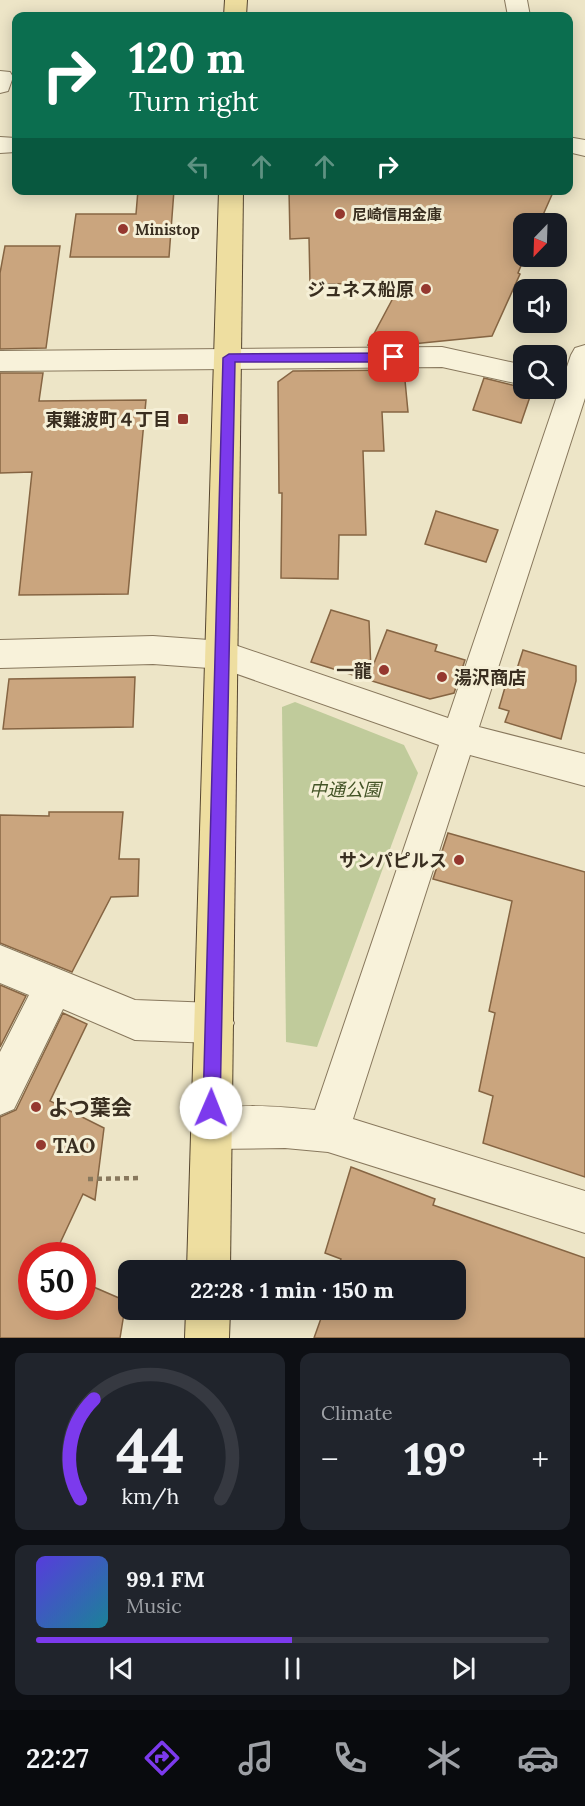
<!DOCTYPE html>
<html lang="en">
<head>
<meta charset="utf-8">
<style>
	:root { --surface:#171b24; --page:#20242c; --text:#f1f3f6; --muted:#9ea1a6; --line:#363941; --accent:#7c3aed }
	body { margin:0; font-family:Lora,"Noto Sans JP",serif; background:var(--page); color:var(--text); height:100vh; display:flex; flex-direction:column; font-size:22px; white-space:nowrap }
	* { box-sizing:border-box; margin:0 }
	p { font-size:20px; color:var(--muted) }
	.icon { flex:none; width:33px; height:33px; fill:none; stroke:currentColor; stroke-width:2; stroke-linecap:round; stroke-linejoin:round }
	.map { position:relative; height:1338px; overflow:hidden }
	.drawer { display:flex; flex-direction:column; gap:15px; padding:15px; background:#0d0f14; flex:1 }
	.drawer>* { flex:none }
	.top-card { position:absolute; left:12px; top:12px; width:561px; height:183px; border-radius:12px; box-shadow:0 3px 15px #0003; background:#0b6e4f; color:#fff; overflow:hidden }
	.needle { width:39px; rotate:203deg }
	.buttons { position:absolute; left:513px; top:213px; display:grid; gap:12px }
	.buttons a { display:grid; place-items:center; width:54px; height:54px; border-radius:12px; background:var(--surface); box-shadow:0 3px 15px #0003; font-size:30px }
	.speed { position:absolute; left:18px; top:1242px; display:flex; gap:12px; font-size:30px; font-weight:700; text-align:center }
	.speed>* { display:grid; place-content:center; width:78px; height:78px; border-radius:50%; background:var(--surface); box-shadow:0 3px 15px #0003; line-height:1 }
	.speed .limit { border:9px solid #d22; background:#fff; color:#111 }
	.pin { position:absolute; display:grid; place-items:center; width:51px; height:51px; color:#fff; margin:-26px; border-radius:12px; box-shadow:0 3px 9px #0006 }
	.me { position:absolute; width:66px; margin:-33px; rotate:1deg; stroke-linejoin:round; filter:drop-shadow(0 0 4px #0008) }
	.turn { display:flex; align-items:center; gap:21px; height:126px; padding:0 18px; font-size:27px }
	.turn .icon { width:78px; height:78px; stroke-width:2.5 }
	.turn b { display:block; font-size:42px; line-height:51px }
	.lanes { display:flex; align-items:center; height:57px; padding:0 18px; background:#0003; justify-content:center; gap:30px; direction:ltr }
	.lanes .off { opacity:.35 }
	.big { font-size:45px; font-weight:800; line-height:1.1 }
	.drawer .card { flex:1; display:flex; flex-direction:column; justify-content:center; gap:9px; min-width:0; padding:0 21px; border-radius:12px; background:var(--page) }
	.drawer .dial { align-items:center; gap:0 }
	.dial svg { height:156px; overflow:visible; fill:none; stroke:var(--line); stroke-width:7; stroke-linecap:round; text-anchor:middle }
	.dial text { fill:var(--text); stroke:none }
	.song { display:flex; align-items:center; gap:18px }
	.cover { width:72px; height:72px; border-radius:9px; background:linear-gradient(135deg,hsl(250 70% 55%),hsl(190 70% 35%)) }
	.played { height:6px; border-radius:3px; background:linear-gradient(90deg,var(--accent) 50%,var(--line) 50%) }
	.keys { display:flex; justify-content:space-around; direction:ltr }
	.heat { display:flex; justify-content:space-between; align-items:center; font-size:33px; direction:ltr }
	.drawer .tiles { flex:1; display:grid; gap:15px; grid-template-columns:1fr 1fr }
	.card:last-child { grid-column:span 2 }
	.trip { position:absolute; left:118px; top:1260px; width:348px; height:60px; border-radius:12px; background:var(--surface); box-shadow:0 3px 15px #0003; font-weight:800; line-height:60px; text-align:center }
	.menu { display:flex; height:96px; justify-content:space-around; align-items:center; background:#090b0e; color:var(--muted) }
	.menu .icon { width:42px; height:42px }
	.menu .selected { color:var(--accent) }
	.menu b { font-size:27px; color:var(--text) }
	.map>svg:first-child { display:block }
	.green { fill:#c0cb9b }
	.building { fill:#caa57e; stroke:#866543; stroke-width:1.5 }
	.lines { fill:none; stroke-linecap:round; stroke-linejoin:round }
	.minor-casing { stroke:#88785d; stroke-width:2 }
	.major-casing { stroke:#564630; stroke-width:2 }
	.path { stroke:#88785d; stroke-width:4.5; stroke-dasharray:5 4; stroke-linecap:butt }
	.minor { fill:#f8f2da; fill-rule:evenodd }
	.major { fill:#eedea0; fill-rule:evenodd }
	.route { fill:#7c3aed; stroke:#51269a; stroke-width:1.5 }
	.poi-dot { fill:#95382f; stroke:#f5efd6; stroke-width:2 }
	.labels { text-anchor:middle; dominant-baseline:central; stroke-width:6; stroke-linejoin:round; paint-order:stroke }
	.far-poi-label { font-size:15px; font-weight:bold; fill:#392e20; stroke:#f5efd6; text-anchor:start }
	.poi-label { font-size:18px; font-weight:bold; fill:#392e20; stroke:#f5efd6; text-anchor:end }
	.park-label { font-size:18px; font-style:italic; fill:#445427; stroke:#f5efd6 }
	.near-poi-label { font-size:21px; font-weight:bold; fill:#392e20; stroke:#f5efd6; text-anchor:start }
</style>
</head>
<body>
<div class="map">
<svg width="585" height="1338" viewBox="0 0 585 1338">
	<rect width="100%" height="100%" fill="#ede5c7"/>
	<!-- green -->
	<path class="green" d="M295 702 404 745 418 773 317 1047 286 1042 282 707Z"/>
	<!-- building -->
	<g class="building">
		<path d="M138 190H174L169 257H70L76 214H136Z"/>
		<path d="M289 190H554L539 224H524L525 256 518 273 520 274 492 336 402 345H368L401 283 310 284 309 238 290 239Z"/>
		<path d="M5 246H60L46 348 0 349V273Z"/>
		<path d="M404 370 408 412H382L384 451H363L366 535H339L338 579 281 578 282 493H279L278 382 293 371Z"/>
		<path d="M0 373H43L39 401 146 400 128 594 19 595 32 472 0 473Z"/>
		<path d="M484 378 524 388H533L521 423 473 410Z"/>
		<path d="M436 511 498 530 486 562 425 544Z"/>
		<path d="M331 610 369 621 371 671 387 630 437 645 435 651 465 660 454 693 430 699 311 662Z"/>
		<path d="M523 650 576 666V681L561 739 505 722 509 711 499 708 508 677 496 681 500 670 515 675Z"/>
		<path d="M135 677 133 727 3 729 9 679Z"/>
		<path d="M49 812H123L119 859H139L138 896 111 897 72 972 0 943V815L49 816Z"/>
		<path d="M448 833 585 872V1177L483 1143 493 1096 479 1091 495 1013 489 1011 512 901 433 879Z"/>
		<path d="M0 985 26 996 0 1047Z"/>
		<path d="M63 1013 87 1024 50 1101 104 1128 95 1200 83 1194 54 1256H32V1306H82V1282L126 1301 120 1338H0V1117L16 1110Z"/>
		<path d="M351 1167 435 1199 433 1205 585 1258V1338H314L324 1310H456V1270H337L341 1259 325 1253Z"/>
	</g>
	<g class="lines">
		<!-- minor casing -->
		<g class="minor-casing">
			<g id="minor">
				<path d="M505 0H527L530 16H508Z"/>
				<path d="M0 71 10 72 13 77 8 91 0 93Z"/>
				<path d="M0 137 16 138V152L0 153Z"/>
				<path d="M568 137 585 140V156L568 152Z"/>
				<path d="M585 345V398L479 727 585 754V786L470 755 353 1119 585 1191V1233L328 1152 285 1148 211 1149 197 1143 191 1129 197 1115C228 1101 281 1107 315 1110L439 745 223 669 153 664 0 668V640L153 636 223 641 448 718 571 355 575 348Z"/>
				<path d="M442 347 524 365V385L442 367 0 371V351Z"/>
				<path d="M0 945 135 1000 214 1003 228 1009 234 1023 228 1037 214 1043 135 1040 63 1009 14 1109 0 1115V1052L29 995 0 983Z"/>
			</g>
		</g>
		<!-- major casing -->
		<g class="major-casing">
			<g id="major">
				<path d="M225 0H247L246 16H224Z"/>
				<path d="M219 190H243L230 1270H187Z"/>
				<path d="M186 1310H230L229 1338H185Z"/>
			</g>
		</g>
		<!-- path -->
		<path class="path" d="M88 1179 141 1178"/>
		<!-- minor -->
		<use href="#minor" class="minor"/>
		<!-- major -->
		<use href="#major" class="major"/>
	</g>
	<!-- route -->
	<path class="route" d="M394 353 400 357 394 362H235L220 1108 217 1114 211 1116 205 1114 203 1108 223 358 229 354Z"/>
	<!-- markers -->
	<g class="poi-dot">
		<circle cx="340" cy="214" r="6"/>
		<circle cx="123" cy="229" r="6"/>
		<circle cx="426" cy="289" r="6"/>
		<rect x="177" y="413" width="12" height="12" rx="3"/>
		<circle cx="384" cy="670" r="6"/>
		<circle cx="442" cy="677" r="6"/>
		<circle cx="459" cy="860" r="6"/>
		<circle cx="36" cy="1107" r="6"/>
		<circle cx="41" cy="1145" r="6"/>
	</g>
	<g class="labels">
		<!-- far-poi labels -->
		<g class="far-poi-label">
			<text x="352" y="214">尼崎信用金庫</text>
			<text x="135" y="229">Ministop</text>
		</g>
		<!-- poi labels -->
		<g class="poi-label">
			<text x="414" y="289">ジュネス船原</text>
			<text x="171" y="419">東難波町４丁目</text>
			<text x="372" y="670">一龍</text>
			<text x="454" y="677" text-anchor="start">湯沢商店</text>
			<text x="447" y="860">サンパピルス</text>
		</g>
		<!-- park labels -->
		<g class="park-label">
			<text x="345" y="789">中通公園</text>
		</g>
		<!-- near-poi labels -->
		<g class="near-poi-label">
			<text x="48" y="1107">よつ葉会</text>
			<text x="53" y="1145">TAO</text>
		</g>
	</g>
</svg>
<div class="buttons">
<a><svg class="needle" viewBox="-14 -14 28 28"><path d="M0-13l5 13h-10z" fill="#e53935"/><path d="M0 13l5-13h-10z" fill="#9ea1a6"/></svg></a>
<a><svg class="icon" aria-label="sound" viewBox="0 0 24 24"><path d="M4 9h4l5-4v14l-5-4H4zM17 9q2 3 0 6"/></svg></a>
<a><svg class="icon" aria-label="search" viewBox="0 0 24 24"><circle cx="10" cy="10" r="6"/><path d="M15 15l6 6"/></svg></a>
</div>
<div class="speed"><div class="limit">50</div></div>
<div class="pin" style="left:394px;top:357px;background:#d93025"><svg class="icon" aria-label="arrive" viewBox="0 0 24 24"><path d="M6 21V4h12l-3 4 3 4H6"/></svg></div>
<svg class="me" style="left:211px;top:1108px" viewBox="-20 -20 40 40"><circle r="19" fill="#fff"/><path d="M0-13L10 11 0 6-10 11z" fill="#7c3aed"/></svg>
<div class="trip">22:28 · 1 min · 150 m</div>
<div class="top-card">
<div class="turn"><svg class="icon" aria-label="right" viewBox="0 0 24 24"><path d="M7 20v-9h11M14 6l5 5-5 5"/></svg><div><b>120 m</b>Turn right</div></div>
<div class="lanes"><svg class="icon off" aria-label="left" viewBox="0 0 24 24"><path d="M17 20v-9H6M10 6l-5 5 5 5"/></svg><svg class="icon off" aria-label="ahead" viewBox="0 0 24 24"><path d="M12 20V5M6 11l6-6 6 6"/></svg><svg class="icon off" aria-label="ahead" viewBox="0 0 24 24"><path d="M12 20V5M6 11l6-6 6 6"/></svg><svg class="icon" aria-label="right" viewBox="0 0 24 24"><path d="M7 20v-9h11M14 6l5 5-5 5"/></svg></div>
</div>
</div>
<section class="drawer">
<div class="tiles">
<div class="card dial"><svg viewBox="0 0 100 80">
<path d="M14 69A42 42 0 1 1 86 69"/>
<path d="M14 69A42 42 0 0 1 21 18" stroke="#7c3aed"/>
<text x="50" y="56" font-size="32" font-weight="700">44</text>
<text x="50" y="72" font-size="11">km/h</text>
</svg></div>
<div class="card"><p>Climate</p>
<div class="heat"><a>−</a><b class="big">19°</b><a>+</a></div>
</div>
<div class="card">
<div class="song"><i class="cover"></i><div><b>99.1 FM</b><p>Music</p></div></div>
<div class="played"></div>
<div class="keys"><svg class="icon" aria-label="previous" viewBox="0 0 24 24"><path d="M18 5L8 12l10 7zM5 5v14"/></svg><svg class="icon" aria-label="pause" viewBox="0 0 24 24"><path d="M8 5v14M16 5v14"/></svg><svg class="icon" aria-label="next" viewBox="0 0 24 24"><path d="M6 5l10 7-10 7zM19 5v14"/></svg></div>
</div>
</div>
</section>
<nav class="menu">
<b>22:27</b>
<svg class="icon selected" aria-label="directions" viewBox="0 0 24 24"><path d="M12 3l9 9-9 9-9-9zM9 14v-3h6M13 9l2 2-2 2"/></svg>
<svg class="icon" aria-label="music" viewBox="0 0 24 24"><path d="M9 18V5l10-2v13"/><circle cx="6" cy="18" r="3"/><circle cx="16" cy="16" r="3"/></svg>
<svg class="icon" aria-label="phone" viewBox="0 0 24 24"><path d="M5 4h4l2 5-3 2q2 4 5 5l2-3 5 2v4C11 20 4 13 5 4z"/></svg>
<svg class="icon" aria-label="climate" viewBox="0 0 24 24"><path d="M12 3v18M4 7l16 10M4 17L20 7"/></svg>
<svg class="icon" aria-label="car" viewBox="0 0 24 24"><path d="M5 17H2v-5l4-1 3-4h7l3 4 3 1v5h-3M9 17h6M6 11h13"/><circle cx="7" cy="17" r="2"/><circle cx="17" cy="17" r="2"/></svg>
</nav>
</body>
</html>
